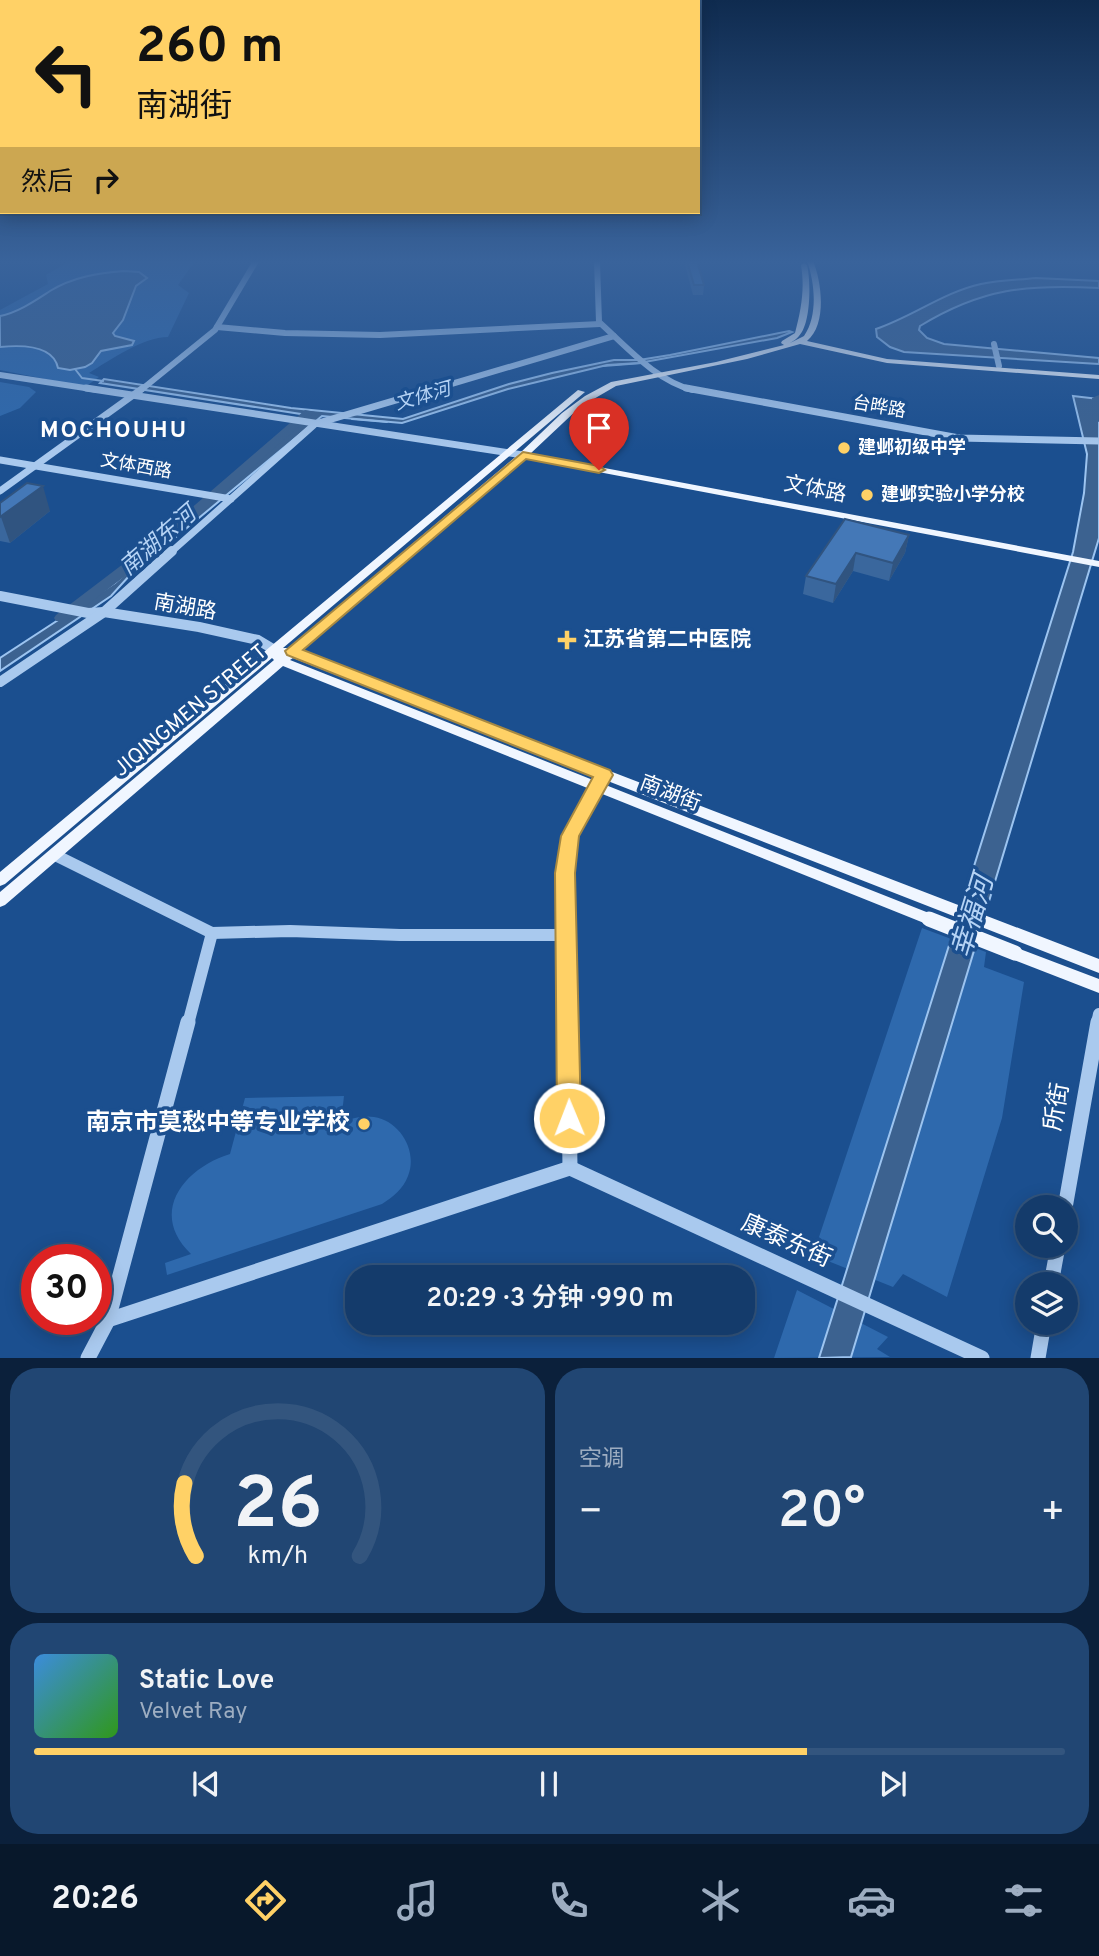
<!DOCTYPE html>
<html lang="zh">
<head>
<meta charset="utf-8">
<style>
	:root { --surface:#143b6b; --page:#214673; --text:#f1f3f6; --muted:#9dadc1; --line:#33557e; --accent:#ffd166 }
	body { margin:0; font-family:Overpass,"Noto Sans SC",sans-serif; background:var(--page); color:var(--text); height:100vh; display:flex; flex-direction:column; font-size:26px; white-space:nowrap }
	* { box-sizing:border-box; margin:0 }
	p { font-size:23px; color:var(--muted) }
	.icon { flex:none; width:38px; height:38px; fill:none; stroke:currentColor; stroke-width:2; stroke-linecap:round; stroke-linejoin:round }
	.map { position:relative; height:1358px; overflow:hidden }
	.side { display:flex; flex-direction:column; gap:10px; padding:10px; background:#0b203b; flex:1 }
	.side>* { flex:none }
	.top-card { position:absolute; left:0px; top:0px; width:700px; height:214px; box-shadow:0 4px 18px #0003,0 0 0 2px var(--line); background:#ffd166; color:#111; overflow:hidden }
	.buttons { position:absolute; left:1015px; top:1195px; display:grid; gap:14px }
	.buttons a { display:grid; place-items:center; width:63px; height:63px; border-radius:50%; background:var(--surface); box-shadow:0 4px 18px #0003,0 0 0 2px var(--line); font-size:35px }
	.speed { position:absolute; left:21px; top:1244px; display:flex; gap:14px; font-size:35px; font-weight:700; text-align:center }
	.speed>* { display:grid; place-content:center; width:91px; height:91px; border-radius:50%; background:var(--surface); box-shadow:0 4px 18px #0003,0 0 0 2px var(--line); line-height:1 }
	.speed .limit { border:10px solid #d22; background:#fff; color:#111 }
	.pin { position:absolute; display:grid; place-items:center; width:60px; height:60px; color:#fff; margin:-72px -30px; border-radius:50% 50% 50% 0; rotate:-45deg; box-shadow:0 0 7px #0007 }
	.pin .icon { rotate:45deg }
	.me { position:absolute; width:77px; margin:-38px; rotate:359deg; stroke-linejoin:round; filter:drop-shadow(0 0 5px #0008) }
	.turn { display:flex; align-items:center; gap:24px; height:147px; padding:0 21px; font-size:32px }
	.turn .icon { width:91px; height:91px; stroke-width:2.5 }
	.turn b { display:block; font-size:49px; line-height:60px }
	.then { display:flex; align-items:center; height:66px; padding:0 21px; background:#0003; gap:14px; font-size:26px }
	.big { font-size:52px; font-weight:600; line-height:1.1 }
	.side .card { flex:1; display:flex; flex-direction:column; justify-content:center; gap:10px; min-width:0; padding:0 24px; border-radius:28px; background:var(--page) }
	.side .dial { align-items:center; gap:0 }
	.dial svg { height:182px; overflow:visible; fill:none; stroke:var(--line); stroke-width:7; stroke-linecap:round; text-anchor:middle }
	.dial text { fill:var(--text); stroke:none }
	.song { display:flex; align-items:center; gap:21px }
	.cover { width:84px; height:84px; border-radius:10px; background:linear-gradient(135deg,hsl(210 70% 55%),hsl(110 70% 35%)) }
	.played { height:7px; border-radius:4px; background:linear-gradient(90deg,var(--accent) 75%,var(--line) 75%) }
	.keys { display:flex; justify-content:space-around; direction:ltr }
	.heat { display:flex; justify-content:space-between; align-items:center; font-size:38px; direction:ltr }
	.side .tiles { flex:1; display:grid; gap:10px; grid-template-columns:1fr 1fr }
	.card:last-child { grid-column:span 2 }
	.trip { position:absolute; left:345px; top:1265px; width:410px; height:70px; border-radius:28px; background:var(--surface); box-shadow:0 4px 18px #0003,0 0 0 2px var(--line); font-weight:600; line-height:70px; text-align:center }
	.tab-bar { display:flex; height:112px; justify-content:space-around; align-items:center; background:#08182b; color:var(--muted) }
	.tab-bar .icon { width:49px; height:49px }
	.tab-bar .active { color:var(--accent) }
	.tab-bar b { font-size:32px; color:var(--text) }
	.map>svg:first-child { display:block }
	.green { fill:#2e69ad }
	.water { fill:#3c6290; stroke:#9cc4f0; stroke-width:2 }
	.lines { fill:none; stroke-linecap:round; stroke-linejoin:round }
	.stream { stroke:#9cc4f0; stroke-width:2 }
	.river { fill:#3c6290; fill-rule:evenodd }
	.minor-far4 { stroke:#a9c9ee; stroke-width:6 }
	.minor-far3 { stroke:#a9c9ee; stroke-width:7 }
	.minor-far2 { stroke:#a9c9ee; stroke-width:10 }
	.minor-far1 { stroke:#a9c9ee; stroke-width:12 }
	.minor { stroke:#a9c9ee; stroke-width:15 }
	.major { fill:#f0f6ff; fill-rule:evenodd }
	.major-bridge { stroke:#f0f6ff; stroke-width:15 }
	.wall { fill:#3a679d }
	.shaded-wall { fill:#305480 }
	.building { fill:#4478b7; stroke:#305480; stroke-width:2 }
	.route { fill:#ffd166; stroke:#a68842; stroke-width:2 }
	.poi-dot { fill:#ffd166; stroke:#1b4f8f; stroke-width:2.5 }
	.labels { text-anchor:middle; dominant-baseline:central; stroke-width:7; stroke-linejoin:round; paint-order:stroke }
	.far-street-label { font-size:18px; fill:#fff; stroke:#1b4f8f }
	.far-poi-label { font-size:18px; font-weight:bold; fill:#fff; stroke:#1b4f8f; text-anchor:start }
	.far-water-label { font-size:19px; font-style:italic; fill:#b5d3f5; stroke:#1b4f8f }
	.street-label { font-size:21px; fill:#fff; stroke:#1b4f8f }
	.poi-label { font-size:21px; font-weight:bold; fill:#fff; stroke:#1b4f8f; text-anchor:start }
	.far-district-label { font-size:23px; font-weight:bold; letter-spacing:2px; fill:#fff; stroke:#1b4f8f }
	.water-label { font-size:23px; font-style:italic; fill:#b5d3f5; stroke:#1b4f8f }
	.near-street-label { font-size:24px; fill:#fff; stroke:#1b4f8f }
	.near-poi-label { font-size:24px; font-weight:bold; fill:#fff; stroke:#1b4f8f; text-anchor:end }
	.near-water-label { font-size:28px; font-style:italic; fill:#b5d3f5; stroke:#1b4f8f }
</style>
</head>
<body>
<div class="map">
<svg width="1099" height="1358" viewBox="0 0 1099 1358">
	<rect width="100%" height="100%" fill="#1b4f8f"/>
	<!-- green -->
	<g class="green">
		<path d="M70 261H195L178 285 189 293 168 337C143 337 110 360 89 373L99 377 85 387 0 370V310L48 284 46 275Z"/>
		<path d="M0 382 29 387 36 392 20 408 0 416Z"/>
		<path d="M922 928 986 952 984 967 1024 982 1002 1118 947 1297 903 1274 893 1287 813 1255Z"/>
		<path d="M344 1096 341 1122C351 1119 363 1115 374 1117 400 1121 418 1151 408 1176 403 1189 393 1197 382 1204L167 1275 165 1263 191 1254C148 1213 184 1168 230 1154L245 1098Z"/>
		<path d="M797 1290 888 1337 877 1349 890 1357 774 1358Z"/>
	</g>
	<!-- water -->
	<g class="water">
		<path d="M124 271 139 272 147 278 136 286 123 320 113 333 115 336 134 341 132 345 101 351 92 363 85 367 70 370 58 368C53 344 20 345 0 347V316C19 312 36 300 50 291 73 277 98 273 124 271Z"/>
		<path d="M1036 278 1099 281V288C1028 284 982 288 920 326L919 330 927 338 944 344 1099 358V364L904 352 890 347 877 337 876 329C912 317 944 292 981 284 999 280 1018 280 1036 278Z"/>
		<path d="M789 331 792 332 777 338 639 363 607 365 508 389 402 423 322 416 130 575 111 596 0 671V658L115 583 307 415 100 383 104 379 291 408 403 419 509 384 552 373 614 360H639L670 355Z"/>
		<path d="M1073 396 1099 399V538L851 1357 819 1358 1073 552 1084 493 1087 454Z"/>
	</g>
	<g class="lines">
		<!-- stream -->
		<g class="stream">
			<path d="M603 366 642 363"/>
			<path d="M75 369 82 378 103 381"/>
			<path d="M352 419 387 422"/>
		</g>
		<!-- river -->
		<g class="river">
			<path d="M1099 395V422L1093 419 1092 398Z"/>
			<path d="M305 410 315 412 162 548 66 621H56L54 618 56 615 152 542Z"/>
		</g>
		<!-- minor-far4 -->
		<g class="minor-far4">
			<path d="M597 261 599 322C627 347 656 381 693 390"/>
			<path d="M217 327 285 333 380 335 600 324"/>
			<path d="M994 344 999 366"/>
			<path d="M0 375 98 390"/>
			<path d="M141 390 215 330 256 261"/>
			<path d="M431 390 614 336"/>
		</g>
		<!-- minor-far3 -->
		<g class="minor-far3">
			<path d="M86 388 523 455"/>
			<path d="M686 388 959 438 1099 441"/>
			<path d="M0 460 231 499"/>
			<path d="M0 491 143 388"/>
			<path d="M170 553 315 424 437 388"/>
		</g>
		<!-- minor-far2 -->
		<g class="minor-far2">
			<path d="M0 596 88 613 104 612 199 627 258 640 273 649"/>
			<path d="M0 682 104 612 172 551"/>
		</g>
		<!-- minor-far1 -->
		<g class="minor-far1">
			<path d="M55 855 212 933 290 931 400 935H566"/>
			<path d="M188 1024 212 933"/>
			<path d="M568 1024 565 873 570 837 604 775"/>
			<path d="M1097 1024 1099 1014"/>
		</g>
		<!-- minor -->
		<g class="minor">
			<path d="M568 1022 570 1168"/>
			<path d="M570 1168 982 1358"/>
			<path d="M1065 1208 1098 1022"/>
			<path d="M1051 1284 1058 1246"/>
			<path d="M108 1320 570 1168"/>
			<path d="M88 1358 108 1320 188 1022"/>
			<path d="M1038 1358 1044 1323"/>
		</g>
		<!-- major -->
		<g class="major">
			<path d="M807 261H813C822 282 827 325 807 341L887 359 1099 375V379L887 363 800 344 747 359 616 386 580 407 530 454 1099 561V567L525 458 300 652 1099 959V973L293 658 290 660 934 915 937 919 934 923 929 925 924 923 283 666 5 905 0 907V892L274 660 272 658 5 884 0 886V872L578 390 585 392 283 648H289L520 453 562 413 585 396 611 382 716 362 784 345 781 343 782 341 795 333C801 310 805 289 801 265L804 263 807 265C811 281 811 324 799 336 797 339 793 341 790 343L804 336C818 316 815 283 807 261Z"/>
			<path d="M1015 947 1099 979V993L1009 958 1007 953 1009 948Z"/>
		</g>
		<!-- major-bridge -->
		<path class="major-bridge" d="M929 919 1015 953"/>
	</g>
	<!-- wall -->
	<g class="wall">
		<path d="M684 261H697L704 285 703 295H693Z"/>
		<path d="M0 503 50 511 10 543 0 541Z"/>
		<path d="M845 519 909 535 905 553 889 581 853 571 833 603 803 594 806 576Z"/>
	</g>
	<!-- shaded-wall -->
	<g class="shaded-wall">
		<path d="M43 486 50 511 10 543 1 517Z"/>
		<path d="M909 535 905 553 889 581 893 563Z"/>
		<path d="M856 553 853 571 833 603 836 584Z"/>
	</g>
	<!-- building -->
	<g class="building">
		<path d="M687 261H697L704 285H694Z"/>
		<path d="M27 483 43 486 0 517V503Z"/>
		<path d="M845 519 909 535 893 563 856 553 836 584 806 576Z"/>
	</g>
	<!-- sky -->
	<linearGradient id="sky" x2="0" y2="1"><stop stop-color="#0f2b4f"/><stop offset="0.58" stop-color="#39639b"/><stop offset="1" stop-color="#39639b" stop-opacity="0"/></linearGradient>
	<rect width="1099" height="451" fill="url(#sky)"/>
	<!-- route -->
	<path class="route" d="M523 452 599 466 605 470 599 473 526 459 303 650 610 770 613 775 579 836 575 873 581 1118 577 1126 569 1129 561 1126 557 1118 555 873 561 836 593 777 287 655 285 651Z"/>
	<!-- markers -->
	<g class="poi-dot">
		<circle cx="844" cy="448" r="7"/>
		<circle cx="867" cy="495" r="7"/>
		<path d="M563.5 629.5h7v7h7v7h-7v7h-7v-7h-7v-7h7z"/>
		<circle cx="364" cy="1124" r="7"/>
	</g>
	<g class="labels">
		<!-- far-street labels -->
		<g class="far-street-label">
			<text transform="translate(879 408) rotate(10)">台晔路</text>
			<text transform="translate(136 467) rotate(10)">文体西路</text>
		</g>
		<!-- far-poi labels -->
		<g class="far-poi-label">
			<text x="858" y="448">建邺初级中学</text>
			<text x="881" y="495">建邺实验小学分校</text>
		</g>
		<!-- far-water labels -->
		<g class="far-water-label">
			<text transform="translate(423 397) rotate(-16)">文体河</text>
		</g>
		<!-- street labels -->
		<g class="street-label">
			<text transform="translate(815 490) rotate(11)">文体路</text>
			<text transform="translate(185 608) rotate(10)">南湖路</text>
			<text transform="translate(191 711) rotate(-40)">JIQINGMEN STREET</text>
			<text transform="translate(670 794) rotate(21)">南湖街</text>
		</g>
		<!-- poi labels -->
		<g class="poi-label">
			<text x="583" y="640">江苏省第二中医院</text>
		</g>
		<!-- far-district labels -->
		<g class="far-district-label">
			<text x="114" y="431">MOCHOUHU</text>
		</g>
		<!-- water labels -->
		<g class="water-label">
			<text transform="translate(159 542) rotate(-41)">南湖东河</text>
		</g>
		<!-- near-street labels -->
		<g class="near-street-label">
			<text transform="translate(1058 1107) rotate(-80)">所街</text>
			<text transform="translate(786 1242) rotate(24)">康泰东街</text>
		</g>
		<!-- near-poi labels -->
		<g class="near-poi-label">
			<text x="350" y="1124">南京市莫愁中等专业学校</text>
		</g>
		<!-- near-water labels -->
		<g class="near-water-label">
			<text transform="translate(974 917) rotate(-73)">幸福河</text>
		</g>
	</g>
</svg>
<div class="buttons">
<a><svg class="icon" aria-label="search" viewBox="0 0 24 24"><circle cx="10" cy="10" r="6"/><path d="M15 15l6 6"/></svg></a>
<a><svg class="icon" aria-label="layers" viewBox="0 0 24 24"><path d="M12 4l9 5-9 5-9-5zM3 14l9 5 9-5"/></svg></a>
</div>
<div class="speed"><div class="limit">30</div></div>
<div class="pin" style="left:599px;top:470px;background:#d93025"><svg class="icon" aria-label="arrive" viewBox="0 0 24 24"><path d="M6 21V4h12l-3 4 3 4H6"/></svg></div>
<svg class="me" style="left:569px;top:1118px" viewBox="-20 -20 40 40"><circle r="17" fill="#ffd166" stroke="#fff" stroke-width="3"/><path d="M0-11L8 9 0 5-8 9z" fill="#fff"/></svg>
<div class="trip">20:29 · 3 分钟 · 990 m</div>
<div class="top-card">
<div class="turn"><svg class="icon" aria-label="left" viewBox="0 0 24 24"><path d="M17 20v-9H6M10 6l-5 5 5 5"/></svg><div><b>260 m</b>南湖街</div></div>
<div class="then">然后<svg class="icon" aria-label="right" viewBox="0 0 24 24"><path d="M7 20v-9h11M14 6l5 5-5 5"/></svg></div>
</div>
</div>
<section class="side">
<div class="tiles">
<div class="card dial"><svg viewBox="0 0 100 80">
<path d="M14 69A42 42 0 1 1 86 69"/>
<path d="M14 69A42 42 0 0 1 9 37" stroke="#ffd166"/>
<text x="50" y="56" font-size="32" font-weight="700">26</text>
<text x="50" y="72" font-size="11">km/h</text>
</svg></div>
<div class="card"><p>空调</p>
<div class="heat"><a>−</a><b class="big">20°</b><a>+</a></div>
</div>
<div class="card">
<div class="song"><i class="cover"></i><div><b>Static Love</b><p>Velvet Ray</p></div></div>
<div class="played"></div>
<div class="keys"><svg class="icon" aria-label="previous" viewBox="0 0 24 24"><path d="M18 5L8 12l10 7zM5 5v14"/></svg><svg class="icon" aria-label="pause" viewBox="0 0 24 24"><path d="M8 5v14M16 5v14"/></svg><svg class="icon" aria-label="next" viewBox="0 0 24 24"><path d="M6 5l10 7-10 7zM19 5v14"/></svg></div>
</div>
</div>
</section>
<nav class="tab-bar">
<b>20:26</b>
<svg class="icon active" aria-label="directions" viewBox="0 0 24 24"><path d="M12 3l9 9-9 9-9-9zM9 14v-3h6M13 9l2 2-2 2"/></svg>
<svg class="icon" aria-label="music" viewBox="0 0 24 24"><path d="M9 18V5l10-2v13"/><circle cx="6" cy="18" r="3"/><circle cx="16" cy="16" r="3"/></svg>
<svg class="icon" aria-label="phone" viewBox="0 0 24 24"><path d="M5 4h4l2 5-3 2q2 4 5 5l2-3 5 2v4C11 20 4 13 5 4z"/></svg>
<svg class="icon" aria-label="climate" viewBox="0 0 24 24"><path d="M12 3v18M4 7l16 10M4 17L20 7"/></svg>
<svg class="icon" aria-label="car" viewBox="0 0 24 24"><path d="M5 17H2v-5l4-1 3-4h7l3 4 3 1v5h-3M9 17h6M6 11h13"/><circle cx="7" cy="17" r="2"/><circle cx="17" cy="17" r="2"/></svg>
<svg class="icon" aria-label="filters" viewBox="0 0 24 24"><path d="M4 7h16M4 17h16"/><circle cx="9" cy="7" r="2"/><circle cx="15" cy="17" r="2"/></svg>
</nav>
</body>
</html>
